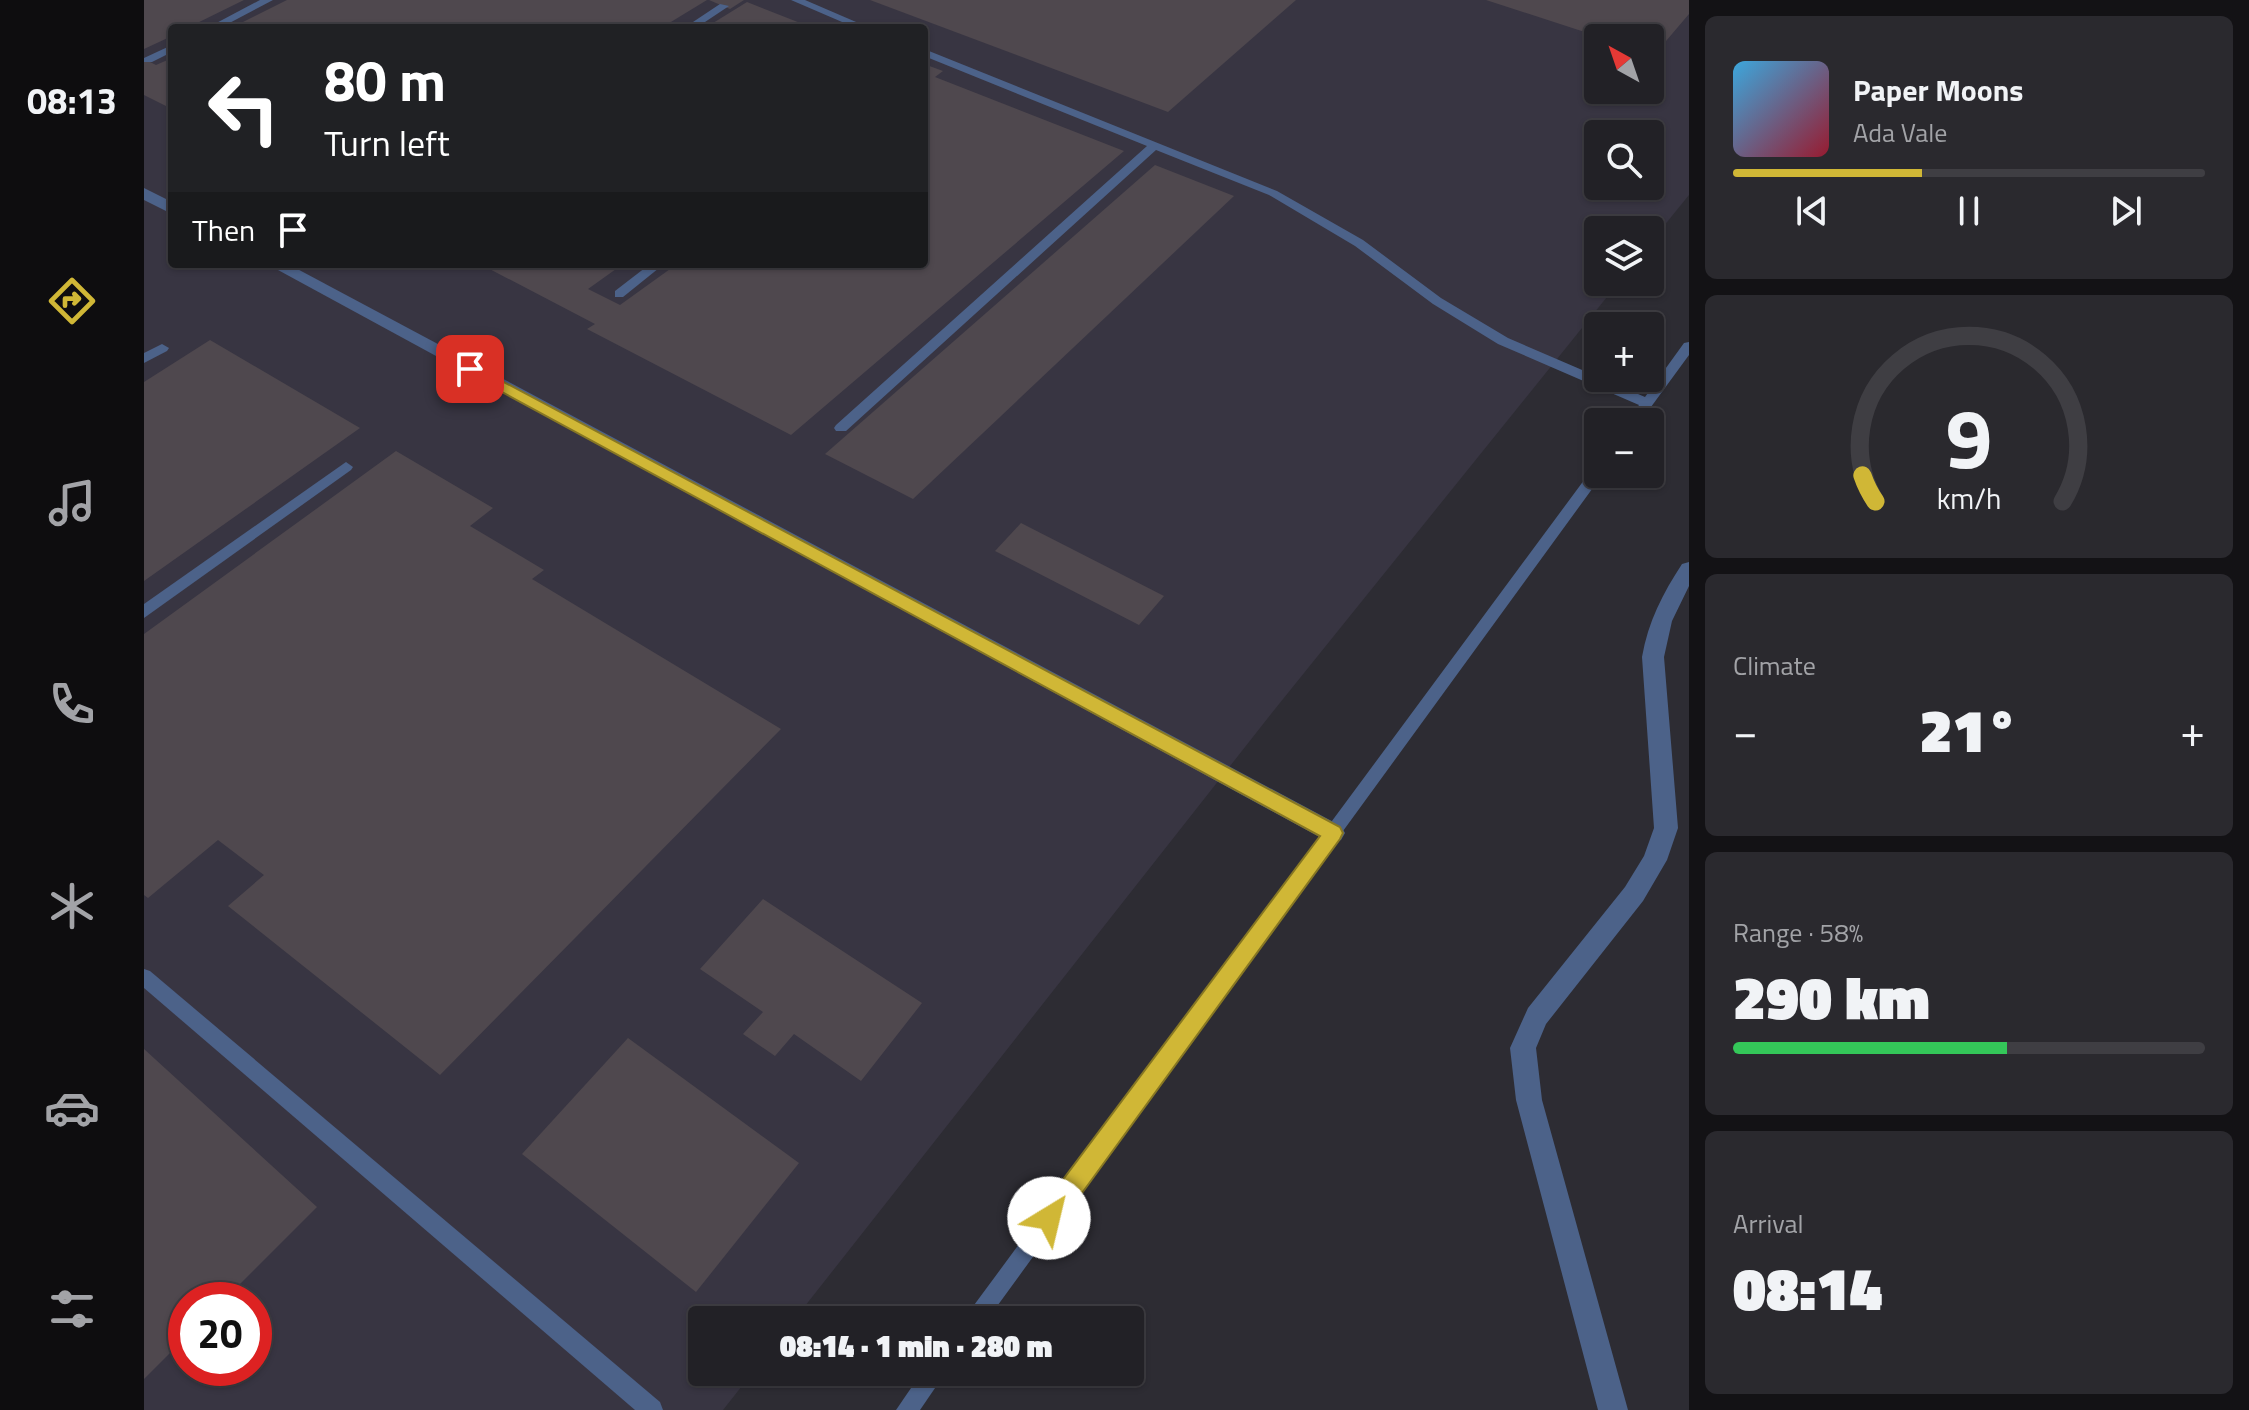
<!DOCTYPE html>
<html lang="en">
<head>
<meta charset="utf-8">
<style>
	:root { --surface:#222126; --page:#2a292e; --text:#f1f3f6; --muted:#a2a3a7; --line:#3f3e43; --accent:#d0b736 }
	body { margin:0; font-family:"Titillium Web",sans-serif; background:var(--page); color:var(--text); height:100vh; display:flex; flex-direction:column; font-size:30px; white-space:nowrap }
	* { box-sizing:border-box; margin:0 }
	p { font-size:26px; color:var(--muted) }
	.icon { flex:none; width:44px; height:44px; fill:none; stroke:currentColor; stroke-width:2; stroke-linecap:round; stroke-linejoin:round }
	.map { position:relative; flex:1; overflow:hidden }
	.sheet { display:flex; flex-direction:column; gap:16px; padding:16px; background:#131215; width:560px }
	.sheet>* { flex:none }
	.banner { position:absolute; left:24px; top:24px; width:760px; height:244px; border-radius:8px; box-shadow:0 2px 6px #0004,0 0 0 2px var(--line); background:#202124; color:#fff; overflow:hidden }
	.needle { width:52px; rotate:320deg }
	.tools { position:absolute; left:1440px; top:24px; display:grid; gap:16px }
	.tools a { display:grid; place-items:center; width:80px; height:80px; border-radius:8px; background:var(--surface); box-shadow:0 2px 6px #0004,0 0 0 2px var(--line); font-size:40px }
	.speed { position:absolute; left:24px; top:1282px; display:flex; gap:16px; font-size:40px; font-weight:700; text-align:center }
	.speed>* { display:grid; place-content:center; width:104px; height:104px; border-radius:50%; background:var(--surface); box-shadow:0 2px 6px #0004,0 0 0 2px var(--line); line-height:1 }
	.speed .limit { border:12px solid #d22; background:#fff; color:#111 }
	.pin { position:absolute; display:grid; place-items:center; width:68px; height:68px; color:#fff; margin:-34px; border-radius:16px; box-shadow:0 4px 12px #0006 }
	.me { position:absolute; width:88px; margin:-44px; rotate:36deg; stroke-linejoin:round; filter:drop-shadow(0 0 6px #0008) }
	.turn { display:flex; align-items:center; gap:28px; height:168px; padding:0 24px; font-size:36px }
	.turn .icon { width:104px; height:104px; stroke-width:2.5 }
	.turn b { display:block; font-size:56px; line-height:68px }
	.then { display:flex; align-items:center; height:76px; padding:0 24px; background:#0003; gap:16px; font-size:30px }
	.big { font-size:60px; font-weight:800; line-height:1.1 }
	.sheet .widget { flex:1; display:flex; flex-direction:column; justify-content:center; gap:12px; min-width:0; padding:0 28px; border-radius:12px; background:var(--page) }
	.sheet .dial { align-items:center; gap:0 }
	.dial svg { height:208px; overflow:visible; fill:none; stroke:var(--line); stroke-width:7; stroke-linecap:round; text-anchor:middle }
	.dial text { fill:var(--text); stroke:none }
	.song { display:flex; align-items:center; gap:24px }
	.cover { width:96px; height:96px; border-radius:12px; background:linear-gradient(135deg,hsl(200 70% 55%),hsl(350 70% 35%)) }
	.played { height:8px; border-radius:4px; background:linear-gradient(90deg,var(--accent) 40%,var(--line) 40%) }
	.keys { display:flex; justify-content:space-around; direction:ltr }
	.heat { display:flex; justify-content:space-between; align-items:center; font-size:44px; direction:ltr }
	.charge { height:12px; border-radius:6px; background:linear-gradient(90deg,#34c759 58%,var(--line) 0) }
	.trip { position:absolute; left:544px; top:1306px; width:456px; height:80px; border-radius:8px; background:var(--surface); box-shadow:0 2px 6px #0004,0 0 0 2px var(--line); font-weight:800; line-height:80px; text-align:center }
	main { display:flex; flex:1; min-height:0 }
	.tabs { display:flex; flex-direction:column; width:144px; justify-content:space-around; align-items:center; background:#0e0d0f; color:var(--muted) }
	.tabs .icon { width:56px; height:56px }
	.tabs .selected { color:var(--accent) }
	.tabs b { font-size:36px; color:var(--text) }
	.map>svg:first-child { display:block }
	.built { fill:#383542; fill-rule:evenodd }
	.building { fill:#4f484e }
	.lines { fill:none; stroke-linecap:round; stroke-linejoin:round }
	.service { fill:#4c6289; fill-rule:evenodd }
	.minor { fill:#4c6289; fill-rule:evenodd }
	.route { fill:#d0b736; stroke:#877723; stroke-width:2 }
</style>
</head>
<body>
<main>
<nav class="tabs">
<b>08:13</b>
<svg class="icon selected" aria-label="directions" viewBox="0 0 24 24"><path d="M12 3l9 9-9 9-9-9zM9 14v-3h6M13 9l2 2-2 2"/></svg>
<svg class="icon" aria-label="music" viewBox="0 0 24 24"><path d="M9 18V5l10-2v13"/><circle cx="6" cy="18" r="3"/><circle cx="16" cy="16" r="3"/></svg>
<svg class="icon" aria-label="phone" viewBox="0 0 24 24"><path d="M5 4h4l2 5-3 2q2 4 5 5l2-3 5 2v4C11 20 4 13 5 4z"/></svg>
<svg class="icon" aria-label="climate" viewBox="0 0 24 24"><path d="M12 3v18M4 7l16 10M4 17L20 7"/></svg>
<svg class="icon" aria-label="car" viewBox="0 0 24 24"><path d="M5 17H2v-5l4-1 3-4h7l3 4 3 1v5h-3M9 17h6M6 11h13"/><circle cx="7" cy="17" r="2"/><circle cx="17" cy="17" r="2"/></svg>
<svg class="icon" aria-label="filters" viewBox="0 0 24 24"><path d="M4 7h16M4 17h16"/><circle cx="9" cy="7" r="2"/><circle cx="15" cy="17" r="2"/></svg>
</nav>
<div class="map">
<svg width="1545" height="1410" viewBox="0 0 1545 1410">
	<rect width="100%" height="100%" fill="#2d2c33"/>
	<!-- built -->
	<path class="built" d="M0 0H1545V195L1506 243V230H1454V282H1475L1127 714 650 1320H558V1372H609L579 1410H0ZM28 28H780V264H28ZM1454 38H1506V90H1454ZM1454 134H1506V186H1454ZM42 1300H110V1368H42Z"/>
	<!-- building -->
	<g class="building">
		<path d="M0 0H100L43 28H28V36L0 49Z"/>
		<path d="M143 0H563L517 28H87Z"/>
		<path d="M565 0H600L586 9Z"/>
		<path d="M726 0H1152L1024 112Z"/>
		<path d="M1342 0H1545V14L1511 54 1506 53V38H1459Z"/>
		<path d="M603 2 669 28H561Z"/>
		<path d="M28 58V109L0 95V59L12 65Z"/>
		<path d="M780 64 799 71 791 77 980 151 647 435 443 329 451 324 336 264H479L444 289 476 305 533 264H780Z"/>
		<path d="M1011 165 1090 196 769 499 681 454Z"/>
		<path d="M66 340 216 428 0 581V382Z"/>
		<path d="M252 451 349 508 326 526 400 570 388 579 637 729 296 1075 84 906 120 875 74 840 4 898 0 895V634Z"/>
		<path d="M877 523 1020 596 995 625 851 551Z"/>
		<path d="M619 899 778 1003 717 1081 650 1034 631 1056 599 1034 619 1012 556 969Z"/>
		<path d="M484 1038 655 1163 552 1292 378 1154Z"/>
		<path d="M0 1049 173 1207 80 1300H42V1337L0 1379Z"/>
	</g>
	<g class="lines">
		<!-- service -->
		<g class="service">
			<path d="M116 0H129L76 28H63Z"/>
			<path d="M647 0H661L726 28H712Z"/>
			<path d="M576 4 585 6 552 28H540Z"/>
			<path d="M28 45V52L8 62H0V58Z"/>
			<path d="M780 49 1133 191 1219 240 1297 298 1364 338 1501 397 1540 343 1545 342V355L1496 422H1482L1495 405 1354 344 1289 304 1211 246 1125 195 1012 150 702 431H692L690 428 692 425 1003 146 780 56Z"/>
			<path d="M506 264H520L479 297H471V291Z"/>
			<path d="M18 344 25 348 23 351 0 363V353Z"/>
			<path d="M202 462 209 467 207 470 0 618V604Z"/>
			<path d="M1454 466V474H1459L843 1320H819L1449 468Z"/>
			<path d="M0 969 6 971 516 1402 519 1410H491L0 988Z"/>
			<path d="M778 1372H802L776 1410H752Z"/>
		</g>
		<!-- minor -->
		<g class="minor">
			<path d="M0 188 28 202V214L0 200Z"/>
			<path d="M123 264H144L1197 826 1201 833 1197 840 1189 843 1181 840Z"/>
			<path d="M1545 562V586L1528 621 1520 657 1534 828 1523 860 1499 901 1402 1024 1392 1048 1398 1100 1484 1410H1454L1372 1100 1366 1048 1384 1008 1481 887 1500 856 1510 828 1498 657C1504 622 1519 593 1538 564Z"/>
		</g>
	</g>
	<!-- route -->
	<path class="route" d="M326 364 1196 827 1199 833 1196 839 914 1226 905 1229 897 1226 894 1218 897 1209 1176 836 321 372V365Z"/>
</svg>
<div class="tools">
<a><svg class="needle" viewBox="-14 -14 28 28"><path d="M0-13l5 13h-10z" fill="#e53935"/><path d="M0 13l5-13h-10z" fill="#a2a3a7"/></svg></a>
<a><svg class="icon" aria-label="search" viewBox="0 0 24 24"><circle cx="10" cy="10" r="6"/><path d="M15 15l6 6"/></svg></a>
<a><svg class="icon" aria-label="layers" viewBox="0 0 24 24"><path d="M12 4l9 5-9 5-9-5zM3 14l9 5 9-5"/></svg></a>
<a>+</a>
<a>−</a>
</div>
<div class="speed"><div class="limit">20</div></div>
<div class="pin" style="left:326px;top:369px;background:#d93025"><svg class="icon" aria-label="arrive" viewBox="0 0 24 24"><path d="M6 21V4h12l-3 4 3 4H6"/></svg></div>
<svg class="me" style="left:905px;top:1218px" viewBox="-20 -20 40 40"><circle r="19" fill="#fff"/><path d="M0-13L10 11 0 6-10 11z" fill="#d0b736"/></svg>
<div class="trip">08:14 · 1 min · 280 m</div>
<div class="banner">
<div class="turn"><svg class="icon" aria-label="left" viewBox="0 0 24 24"><path d="M17 20v-9H6M10 6l-5 5 5 5"/></svg><div><b>80 m</b>Turn left</div></div>
<div class="then">Then<svg class="icon" aria-label="arrive" viewBox="0 0 24 24"><path d="M6 21V4h12l-3 4 3 4H6"/></svg></div>
</div>
</div>
<section class="sheet">
<div class="widget">
<div class="song"><i class="cover"></i><div><b>Paper Moons</b><p>Ada Vale</p></div></div>
<div class="played"></div>
<div class="keys"><svg class="icon" aria-label="previous" viewBox="0 0 24 24"><path d="M18 5L8 12l10 7zM5 5v14"/></svg><svg class="icon" aria-label="pause" viewBox="0 0 24 24"><path d="M8 5v14M16 5v14"/></svg><svg class="icon" aria-label="next" viewBox="0 0 24 24"><path d="M6 5l10 7-10 7zM19 5v14"/></svg></div>
</div>
<div class="widget dial"><svg viewBox="0 0 100 80">
<path d="M14 69A42 42 0 1 1 86 69"/>
<path d="M14 69A42 42 0 0 1 9 59" stroke="#d0b736"/>
<text x="50" y="56" font-size="32" font-weight="700">9</text>
<text x="50" y="72" font-size="11">km/h</text>
</svg></div>
<div class="widget"><p>Climate</p>
<div class="heat"><a>−</a><b class="big">21°</b><a>+</a></div>
</div>
<div class="widget"><p>Range · 58%</p><b class="big">290 km</b><div class="charge"></div></div>
<div class="widget"><p>Arrival</p><b class="big">08:14</b></div>
</section>
</main>
</body>
</html>
